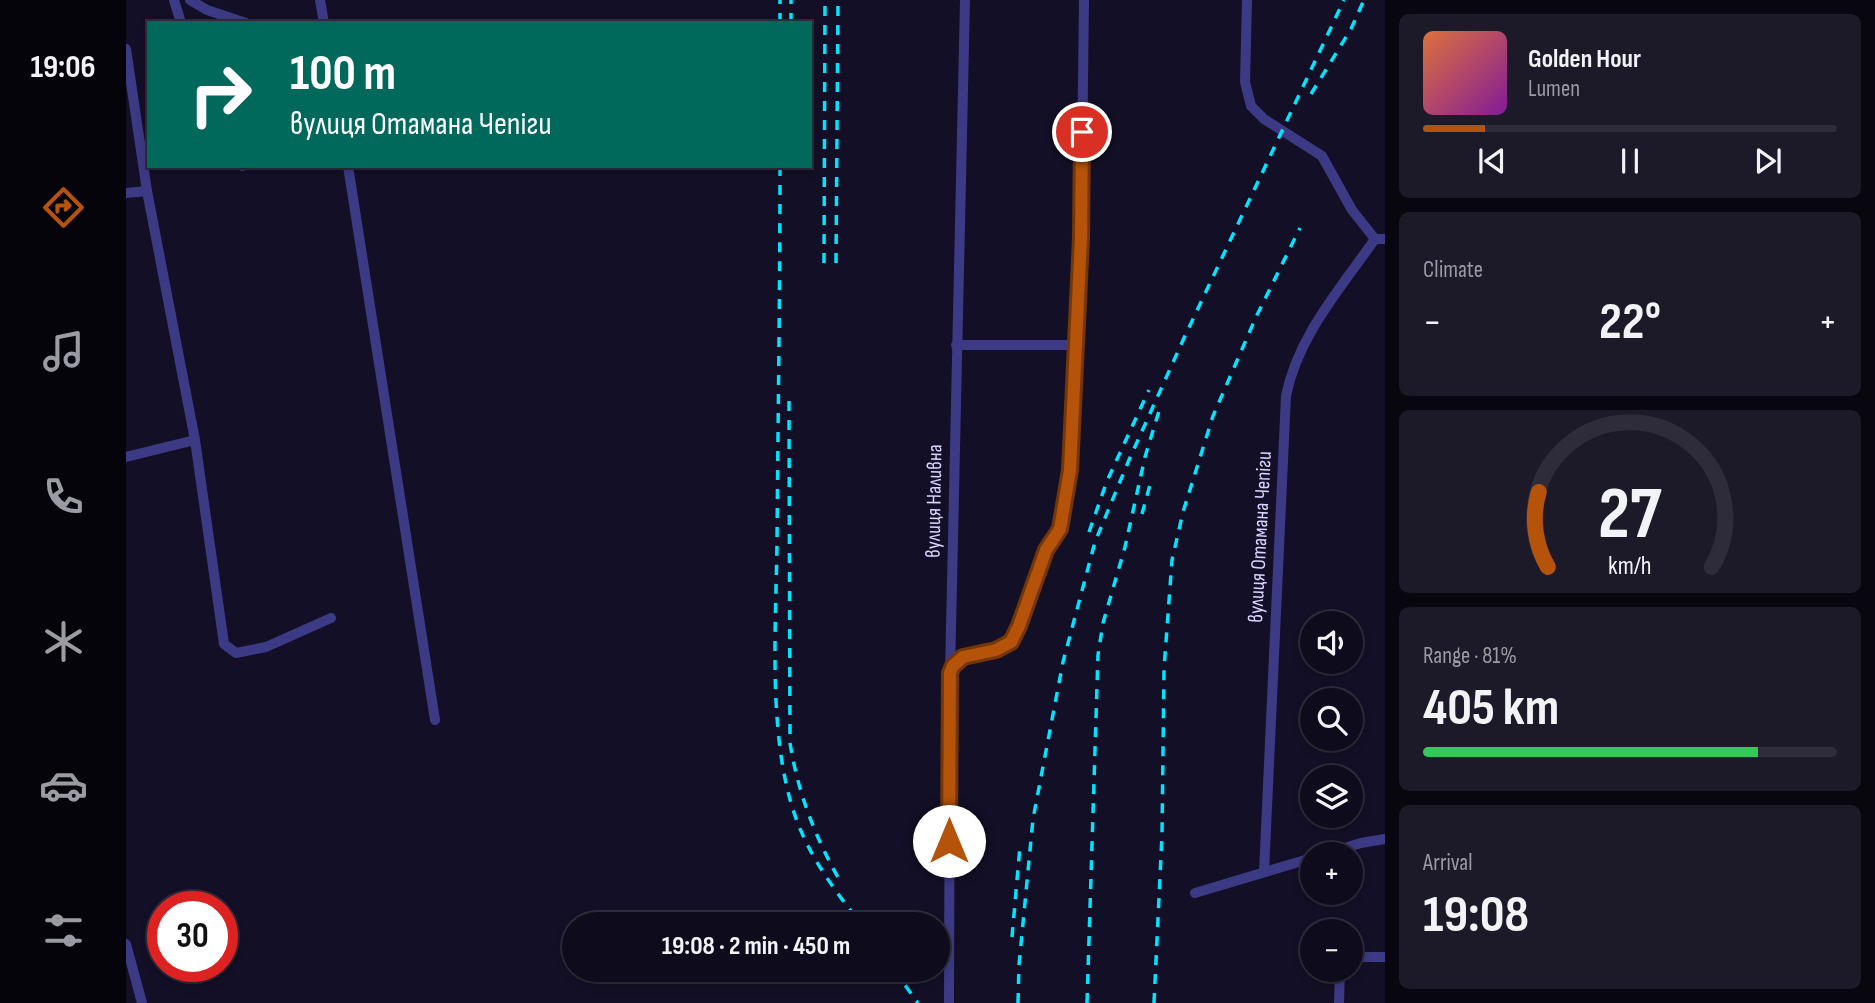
<!DOCTYPE html>
<html lang="en">
<head>
<meta charset="utf-8">
<style>
	:root { --surface:#0e0b1c; --page:#1c1929; --text:#f1f3f6; --muted:#9b9ba3; --line:#2e2b3b; --accent:#b45309 }
	body { margin:0; font-family:"Sofia Sans Condensed",sans-serif; background:var(--page); color:var(--text); height:100vh; display:flex; flex-direction:column; font-size:26px; white-space:nowrap }
	* { box-sizing:border-box; margin:0 }
	p { font-size:23px; color:var(--muted) }
	.icon { flex:none; width:38px; height:38px; fill:none; stroke:currentColor; stroke-width:2; stroke-linecap:round; stroke-linejoin:round }
	.map { position:relative; flex:1; overflow:hidden }
	.details { display:flex; flex-direction:column; gap:14px; padding:14px; background:#08060f; width:490px }
	.details>* { flex:none }
	.banner { position:absolute; left:21px; top:21px; width:665px; height:147px; border-radius:0px; box-shadow:0 4px 10px #0003,0 0 0 2px var(--line); background:#00695c; color:#fff; overflow:hidden }
	.controls { position:absolute; left:1174px; top:611px; display:grid; gap:14px }
	.controls a { display:grid; place-items:center; width:63px; height:63px; border-radius:50%; background:var(--surface); box-shadow:0 4px 10px #0003,0 0 0 2px var(--line); font-size:35px }
	.speed { position:absolute; left:21px; top:891px; display:flex; gap:14px; font-size:35px; font-weight:700; text-align:center }
	.speed>* { display:grid; place-content:center; width:91px; height:91px; border-radius:50%; background:var(--surface); box-shadow:0 4px 10px #0003,0 0 0 2px var(--line); line-height:1 }
	.speed .limit { border:10px solid #d22; background:#fff; color:#111 }
	.pin { position:absolute; display:grid; place-items:center; width:60px; height:60px; color:#fff; margin:-30px; border:4px solid #fff; border-radius:50%; box-shadow:0 2px 7px #0007 }
	.me { position:absolute; width:77px; margin:-38px; rotate:0deg; stroke-linejoin:round; filter:drop-shadow(0 0 5px #0008) }
	.turn { display:flex; align-items:center; gap:24px; height:147px; padding:0 28px; font-size:32px }
	.turn .icon { width:91px; height:91px; stroke-width:2.5 }
	.turn b { display:block; font-size:49px; line-height:60px }
	.big { font-size:52px; font-weight:700; line-height:1.1 }
	.details .card { flex:1; display:flex; flex-direction:column; justify-content:center; gap:10px; min-width:0; padding:0 24px; border-radius:10px; background:var(--page) }
	.details .dial { align-items:center; gap:0 }
	.dial svg { height:182px; overflow:visible; fill:none; stroke:var(--line); stroke-width:7; stroke-linecap:round; text-anchor:middle }
	.dial text { fill:var(--text); stroke:none }
	.song { display:flex; align-items:center; gap:21px }
	.cover { width:84px; height:84px; border-radius:10px; background:linear-gradient(135deg,hsl(20 70% 55%),hsl(290 70% 35%)) }
	.played { height:7px; border-radius:4px; background:linear-gradient(90deg,var(--accent) 15%,var(--line) 15%) }
	.keys { display:flex; justify-content:space-around; direction:ltr }
	.heat { display:flex; justify-content:space-between; align-items:center; font-size:38px; direction:ltr }
	.charge { height:10px; border-radius:5px; background:linear-gradient(90deg,#34c759 81%,var(--line) 0) }
	.trip { position:absolute; left:436px; top:912px; width:388px; height:70px; border-radius:35px; background:var(--surface); box-shadow:0 4px 10px #0003,0 0 0 2px var(--line); font-weight:700; line-height:70px; text-align:center }
	main { display:flex; flex:1; min-height:0 }
	.tabs { display:flex; flex-direction:column; width:126px; justify-content:space-around; align-items:center; background:#06040b; color:var(--muted) }
	.tabs .icon { width:49px; height:49px }
	.tabs .selected { color:var(--accent) }
	.tabs b { font-size:32px; color:var(--text) }
	.map>svg:first-child { display:block }
	.lines { fill:none; stroke-linecap:round; stroke-linejoin:round }
	.minor { stroke:#3d3a85; stroke-width:10 }
	.rail { stroke:#00e5ff; stroke-width:3.5; stroke-dasharray:10 9; stroke-linecap:butt }
	.route-casing { stroke:#753606; stroke-width:18 }
	.route { stroke:#b45309; stroke-width:12 }
	.labels { text-anchor:middle; dominant-baseline:central; stroke-width:6; stroke-linejoin:round; paint-order:stroke }
	.street-label { font-size:21px; fill:#d9d4ff; stroke:#130f26 }
</style>
</head>
<body>
<main>
<nav class="tabs">
<b>19:06</b>
<svg class="icon selected" aria-label="directions" viewBox="0 0 24 24"><path d="M12 3l9 9-9 9-9-9zM9 14v-3h6M13 9l2 2-2 2"/></svg>
<svg class="icon" aria-label="music" viewBox="0 0 24 24"><path d="M9 18V5l10-2v13"/><circle cx="6" cy="18" r="3"/><circle cx="16" cy="16" r="3"/></svg>
<svg class="icon" aria-label="phone" viewBox="0 0 24 24"><path d="M5 4h4l2 5-3 2q2 4 5 5l2-3 5 2v4C11 20 4 13 5 4z"/></svg>
<svg class="icon" aria-label="climate" viewBox="0 0 24 24"><path d="M12 3v18M4 7l16 10M4 17L20 7"/></svg>
<svg class="icon" aria-label="car" viewBox="0 0 24 24"><path d="M5 17H2v-5l4-1 3-4h7l3 4 3 1v5h-3M9 17h6M6 11h13"/><circle cx="7" cy="17" r="2"/><circle cx="17" cy="17" r="2"/></svg>
<svg class="icon" aria-label="filters" viewBox="0 0 24 24"><path d="M4 7h16M4 17h16"/><circle cx="9" cy="7" r="2"/><circle cx="15" cy="17" r="2"/></svg>
</nav>
<div class="map">
<svg width="1259" height="1003" viewBox="0 0 1259 1003">
	<rect width="100%" height="100%" fill="#130f26"/>
	<g class="lines">
		<!-- minor -->
		<g class="minor">
			<path d="M48 0 55 23"/>
			<path d="M64 0 81 10 120 23"/>
			<path d="M194 0 198 23"/>
			<path d="M1121 0 1119 82 1125 106 1138 119 1196 156 1226 210 1249 239"/>
			<path d="M0 49 21 191 69 440 0 457"/>
			<path d="M116 166H117"/>
			<path d="M222 166 309 720"/>
			<path d="M0 193 21 191"/>
			<path d="M830 345H950"/>
			<path d="M69 440 98 644 110 653 140 647 205 618"/>
			<path d="M825 670 827 666 837 657 870 651 885 642 893 626 920 550 934 529 945 470 955 238 958 0"/>
			<path d="M1199 854 1235 843 1259 839"/>
			<path d="M1138 872 1160 396C1172 336 1214 289 1249 239H1259"/>
			<path d="M1069 893 1186 858"/>
			<path d="M0 944 16 1003"/>
			<path d="M1225 957H1259"/>
			<path d="M823 1003 824 673 839 0"/>
			<path d="M1213 1003 1214 970"/>
		</g>
		<!-- rail -->
		<g class="rail">
			<path d="M654 23V0"/>
			<path d="M665 23V0"/>
			<path d="M1185 94 1225 29 1238 0"/>
			<path d="M654 166C654 292 652 417 651 542 650 628 641 741 671 821 685 859 710 892 735 924"/>
			<path d="M698 263 699 0"/>
			<path d="M710 263 712 0"/>
			<path d="M663 401 664 743C672 793 689 837 714 881"/>
			<path d="M1016 514 1025 481"/>
			<path d="M963 532 981 481 1023 390"/>
			<path d="M886 937 894 846"/>
			<path d="M768 970 792 1003"/>
			<path d="M892 1003 893 965 907 819 937 662 969 542 1003 460 1058 338 1218 0"/>
			<path d="M961 1003 972 655 977 623 999 547 1019 457 1033 411"/>
			<path d="M1028 1003 1036 835 1038 669 1046 560 1057 512 1087 416 1130 317 1174 228"/>
		</g>
	</g>
	<g class="lines">
		<!-- route casing -->
		<g class="route-casing">
			<path id="route" d="M823 841 824 673 827 666 837 657 870 650 885 642 893 626 920 550 934 529 944 470 955 238 956 132"/>
		</g>
		<!-- route -->
		<use href="#route" class="route"/>
	</g>
	<g class="labels">
		<!-- street labels -->
		<g class="street-label">
			<text transform="translate(808 501) rotate(-89)">вулиця Наливна</text>
			<text transform="translate(1134 537) rotate(-87)">вулиця Отамана Чепіги</text>
		</g>
	</g>
</svg>
<div class="controls">
<a><svg class="icon" aria-label="sound" viewBox="0 0 24 24"><path d="M4 9h4l5-4v14l-5-4H4zM17 9q2 3 0 6"/></svg></a>
<a><svg class="icon" aria-label="search" viewBox="0 0 24 24"><circle cx="10" cy="10" r="6"/><path d="M15 15l6 6"/></svg></a>
<a><svg class="icon" aria-label="layers" viewBox="0 0 24 24"><path d="M12 4l9 5-9 5-9-5zM3 14l9 5 9-5"/></svg></a>
<a>+</a>
<a>−</a>
</div>
<div class="speed"><div class="limit">30</div></div>
<div class="pin" style="left:956px;top:132px;background:#d93025"><svg class="icon" aria-label="arrive" viewBox="0 0 24 24"><path d="M6 21V4h12l-3 4 3 4H6"/></svg></div>
<svg class="me" style="left:823px;top:841px" viewBox="-20 -20 40 40"><circle r="19" fill="#fff"/><path d="M0-13L10 11 0 6-10 11z" fill="#b45309"/></svg>
<div class="trip">19:08 · 2 min · 450 m</div>
<div class="banner">
<div class="turn"><svg class="icon" aria-label="right" viewBox="0 0 24 24"><path d="M7 20v-9h11M14 6l5 5-5 5"/></svg><div><b>100 m</b>вулиця Отамана Чепіги</div></div>
</div>
</div>
<section class="details">
<div class="card">
<div class="song"><i class="cover"></i><div><b>Golden Hour</b><p>Lumen</p></div></div>
<div class="played"></div>
<div class="keys"><svg class="icon" aria-label="previous" viewBox="0 0 24 24"><path d="M18 5L8 12l10 7zM5 5v14"/></svg><svg class="icon" aria-label="pause" viewBox="0 0 24 24"><path d="M8 5v14M16 5v14"/></svg><svg class="icon" aria-label="next" viewBox="0 0 24 24"><path d="M6 5l10 7-10 7zM19 5v14"/></svg></div>
</div>
<div class="card"><p>Climate</p>
<div class="heat"><a>−</a><b class="big">22°</b><a>+</a></div>
</div>
<div class="card dial"><svg viewBox="0 0 100 80">
<path d="M14 69A42 42 0 1 1 86 69"/>
<path d="M14 69A42 42 0 0 1 10 36" stroke="#b45309"/>
<text x="50" y="56" font-size="32" font-weight="700">27</text>
<text x="50" y="72" font-size="11">km/h</text>
</svg></div>
<div class="card"><p>Range · 81%</p><b class="big">405 km</b><div class="charge"></div></div>
<div class="card"><p>Arrival</p><b class="big">19:08</b></div>
</section>
</main>
</body>
</html>
